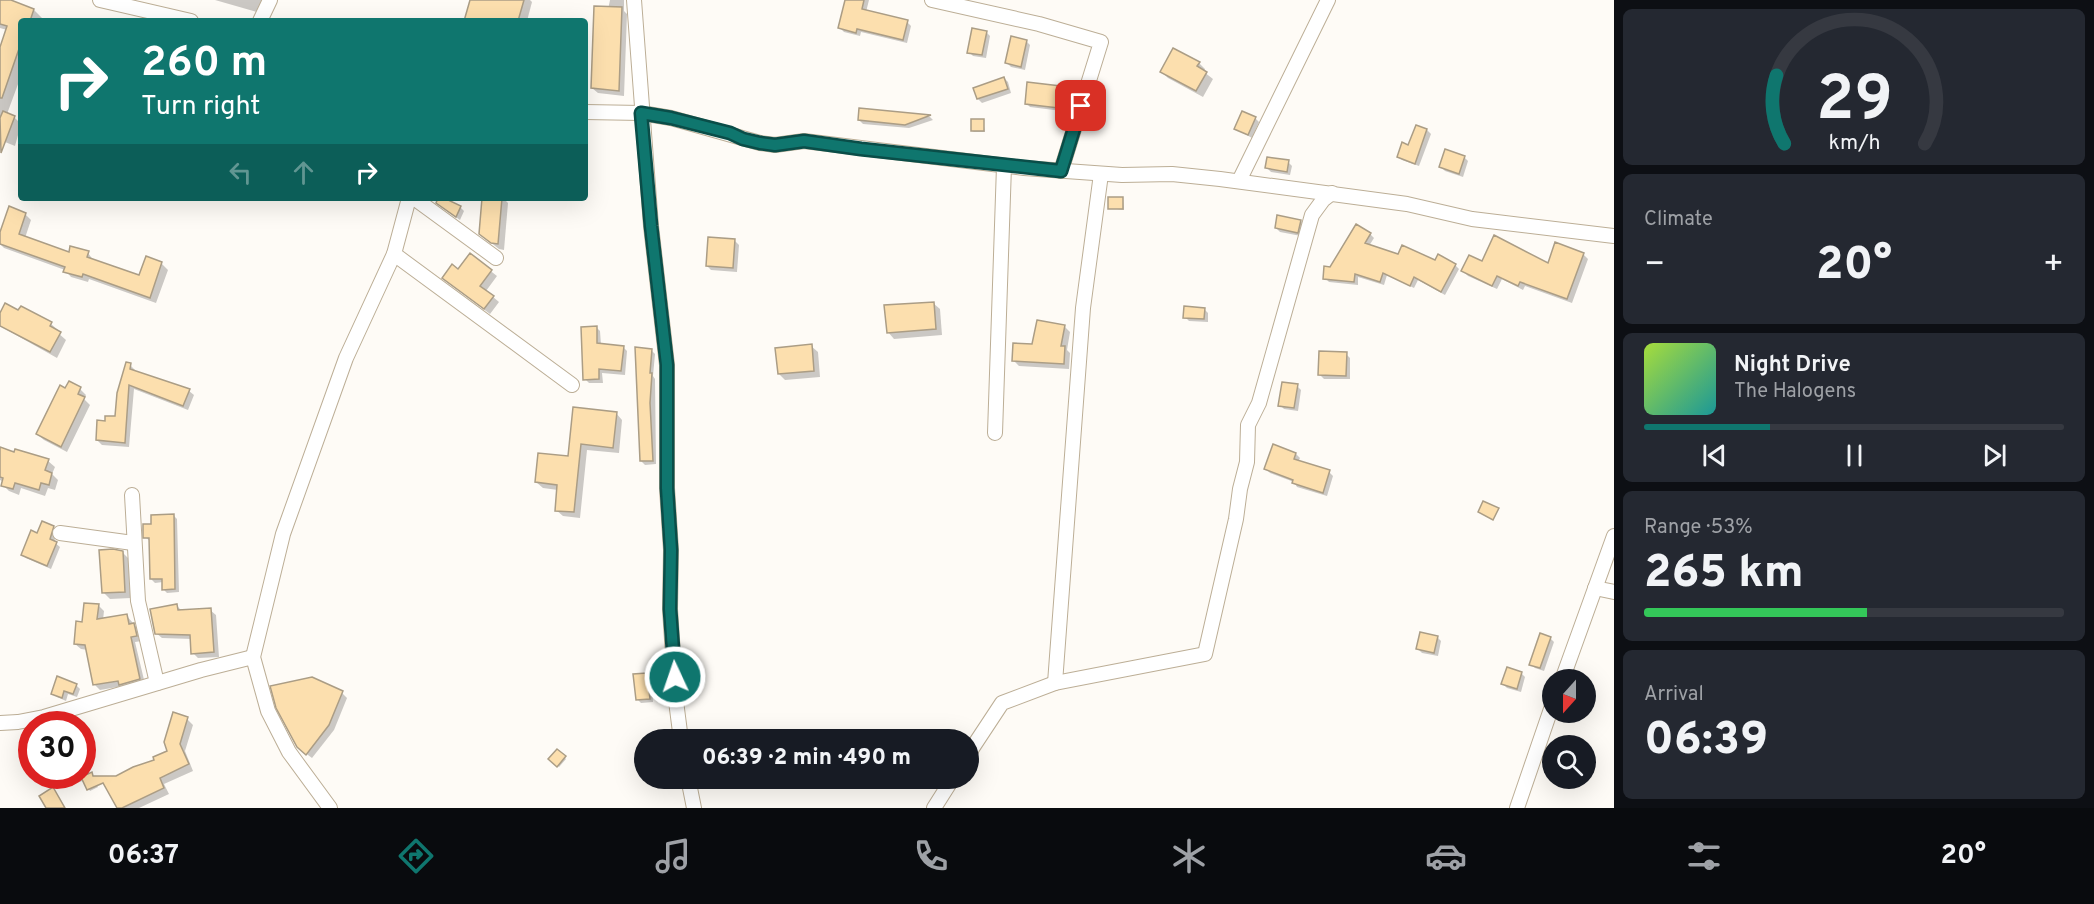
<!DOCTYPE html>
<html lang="en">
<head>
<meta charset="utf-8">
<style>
	:root { --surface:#171b24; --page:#242831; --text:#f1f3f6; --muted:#9ea1a6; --line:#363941; --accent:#0f766e }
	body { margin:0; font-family:Overpass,sans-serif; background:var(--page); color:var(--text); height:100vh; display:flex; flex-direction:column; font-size:22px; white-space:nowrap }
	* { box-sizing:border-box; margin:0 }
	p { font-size:20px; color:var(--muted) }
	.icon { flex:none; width:33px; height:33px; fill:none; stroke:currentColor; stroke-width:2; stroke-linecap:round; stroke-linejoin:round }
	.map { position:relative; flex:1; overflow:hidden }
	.sheet { display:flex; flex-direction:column; gap:9px; padding:9px; background:#0d0f14; width:480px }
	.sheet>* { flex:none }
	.top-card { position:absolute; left:18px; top:18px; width:570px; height:183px; border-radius:6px; box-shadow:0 6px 24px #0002; background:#0f766e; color:#fff; overflow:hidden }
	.needle { width:39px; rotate:201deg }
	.tools { position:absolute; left:1542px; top:669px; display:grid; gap:12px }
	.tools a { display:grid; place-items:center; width:54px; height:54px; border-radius:50%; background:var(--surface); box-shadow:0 6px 24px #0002; font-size:30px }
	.speed { position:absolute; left:18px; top:711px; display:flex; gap:12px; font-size:30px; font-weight:700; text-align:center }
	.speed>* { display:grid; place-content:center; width:78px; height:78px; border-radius:50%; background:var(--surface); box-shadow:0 6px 24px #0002; line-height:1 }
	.speed .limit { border:9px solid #d22; background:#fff; color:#111 }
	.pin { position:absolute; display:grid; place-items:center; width:51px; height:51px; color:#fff; margin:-26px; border-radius:12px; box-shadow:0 3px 9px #0006 }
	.me { position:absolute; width:66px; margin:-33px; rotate:357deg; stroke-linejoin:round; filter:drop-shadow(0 0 4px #0008) }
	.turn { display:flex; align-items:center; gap:21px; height:126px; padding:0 24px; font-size:27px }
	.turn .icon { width:78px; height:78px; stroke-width:2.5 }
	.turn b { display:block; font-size:42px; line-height:51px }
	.lanes { display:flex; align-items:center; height:57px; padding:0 24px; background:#0003; justify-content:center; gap:30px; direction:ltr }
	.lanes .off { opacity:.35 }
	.big { font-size:45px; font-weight:800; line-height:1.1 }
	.sheet .widget { flex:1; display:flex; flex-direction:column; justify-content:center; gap:9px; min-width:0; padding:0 21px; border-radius:9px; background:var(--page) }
	.sheet .dial { align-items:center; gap:0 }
	.dial svg { height:156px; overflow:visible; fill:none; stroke:var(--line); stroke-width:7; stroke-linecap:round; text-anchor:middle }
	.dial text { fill:var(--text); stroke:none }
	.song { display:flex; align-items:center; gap:18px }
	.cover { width:72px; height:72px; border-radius:9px; background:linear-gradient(135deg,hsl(80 70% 55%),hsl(180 70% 35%)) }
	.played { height:6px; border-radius:3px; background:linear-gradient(90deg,var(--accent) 30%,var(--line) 30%) }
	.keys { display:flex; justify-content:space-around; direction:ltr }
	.heat { display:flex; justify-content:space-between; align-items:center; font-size:33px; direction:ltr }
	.charge { height:9px; border-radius:4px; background:linear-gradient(90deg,#34c759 53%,var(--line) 0) }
	.trip { position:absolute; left:634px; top:729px; width:345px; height:60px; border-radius:30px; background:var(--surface); box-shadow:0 6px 24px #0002; font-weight:800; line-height:60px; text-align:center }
	.dock { display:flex; height:96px; justify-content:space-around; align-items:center; background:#090b0e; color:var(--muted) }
	.dock .icon { width:42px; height:42px }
	.dock .on { color:var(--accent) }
	.dock b { font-size:27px; color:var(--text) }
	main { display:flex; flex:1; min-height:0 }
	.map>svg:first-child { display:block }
	.shadow { fill:#0003 }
	.building { fill:#fcdfae; stroke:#ab9d85; stroke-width:1.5 }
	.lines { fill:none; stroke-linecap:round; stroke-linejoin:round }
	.minor-casing { stroke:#bcae96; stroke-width:16 }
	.minor { stroke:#fff; stroke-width:14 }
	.route-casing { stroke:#0a4d48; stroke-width:15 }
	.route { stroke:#0f766e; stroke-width:10 }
</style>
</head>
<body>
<main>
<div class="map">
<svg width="1614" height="808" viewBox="0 0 1614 808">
	<rect width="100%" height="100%" fill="#fefbf6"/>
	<!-- shadow -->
	<g class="shadow">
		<path d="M0 0H6L34 10 42 18 41 21H21V76L7 114 14 117 21 124 15 146 0 140V51L7 30 0 28Z"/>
		<path d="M215 0H266L260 13Z"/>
		<path d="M472 0H530L532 2 527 21H466Z"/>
		<path d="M610 0H624V11L627 14 624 96 598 93 592 88Z"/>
		<path d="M846 0H869L866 12 907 22 911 26 907 43 861 32 860 36 844 32 840 28Z"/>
		<path d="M986 32 990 36 986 58 973 56 969 52Z"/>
		<path d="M1026 41 1030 45 1025 70 1011 67 1007 63Z"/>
		<path d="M1199 63 1205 69 1204 72 1213 79 1203 97 1168 78 1162 72Z"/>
		<path d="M1004 78 1008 82 1011 93 982 103 978 99 975 89Z"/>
		<path d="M1068 88 1072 93 1070 112 1030 107 1026 103Z"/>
		<path d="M860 110 930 117 933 120 909 128 863 124 859 120Z"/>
		<path d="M1255 118 1259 122 1252 138 1236 129Z"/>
		<path d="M983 121 985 132H974L972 131Z"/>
		<path d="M1417 127 1427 130 1431 134 1419 166 1402 160 1398 156 1409 147Z"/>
		<path d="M1464 157 1468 161 1463 177 1445 171 1441 167Z"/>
		<path d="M1288 162 1292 166 1290 175 1271 172 1267 168Z"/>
		<path d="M440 198 460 207 464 211 460 220 441 206Z"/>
		<path d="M484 198H503L508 203 504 250 499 249 480 234Z"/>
		<path d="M532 198H550V199H533Z"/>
		<path d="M1123 198 1124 210 1109 208Z"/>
		<path d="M25 214 31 220 25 238 70 254 88 253 94 261 139 277 146 258 162 264 168 270 156 303 89 279 88 282 71 277 65 270 4 248 0 244V236Z"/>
		<path d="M1301 221 1305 225 1301 236 1280 232 1276 228Z"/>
		<path d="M1370 234 1374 238 1369 246 1399 256 1455 265 1459 269 1445 295 1418 280 1414 288 1387 275 1384 285 1358 277V285L1329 282 1325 278 1331 268Z"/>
		<path d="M735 241 739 245 737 272 711 270 707 266Z"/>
		<path d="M1583 254 1588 259 1572 303 1525 286 1523 290 1502 279 1497 289 1468 276 1463 271 1549 265Z"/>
		<path d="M470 255 497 276 486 291 499 302 490 314 449 283Z"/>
		<path d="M933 303 940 309 942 335 894 339 888 332Z"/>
		<path d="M22 308 51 324 58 330 57 332 66 340 57 358 0 326V317L19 312Z"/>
		<path d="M1204 309 1208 313V322L1189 321 1185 317Z"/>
		<path d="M1064 326 1070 332 1067 350 1070 353 1069 369 1019 366 1014 361Z"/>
		<path d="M596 327 600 331 601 345 623 347 627 351 625 375 602 373 603 383H589L585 379Z"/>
		<path d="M811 346 818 352 820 377 785 380 779 374Z"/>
		<path d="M651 350 655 354 653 376 655 379 656 464 645 465 641 461Z"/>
		<path d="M1346 354 1350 358V379H1324L1320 375Z"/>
		<path d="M130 365 135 370V372L189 391 194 395 188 410 134 389 129 447 102 445 97 440 106 422 116 418Z"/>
		<path d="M1297 386 1301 390 1298 411 1284 409 1280 405Z"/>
		<path d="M80 389 86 395 84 399 90 405 67 452 44 440 37 434 66 390Z"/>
		<path d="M574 409 616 413 622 420 619 453 587 450 580 518 563 516 556 510 558 490 543 488 536 482 569 457Z"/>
		<path d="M0 449 48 461 55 467 52 474 58 480 55 490 48 488 45 496 21 488 19 495 9 491 3 485 4 482 0 480Z"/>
		<path d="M1296 454 1300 458 1298 462 1329 472 1333 476 1327 496 1297 487 1294 482 1270 473 1266 469Z"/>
		<path d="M173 515 177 519 179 592 167 593 163 589V582L155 583 151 579 150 541 145 537 153 525Z"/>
		<path d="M53 528 57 532 54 542 60 547 51 569 26 558 22 554 38 535Z"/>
		<path d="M122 552 129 559 131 598 110 599 104 593Z"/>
		<path d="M98 605 104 611 103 620 126 615 139 630 142 641 135 642 145 684 126 690 123 686 100 690 94 684 88 650 81 649 75 644 83 624Z"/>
		<path d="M177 606 183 612 210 610 216 615 219 657 198 658 193 653 192 639 162 638 156 633Z"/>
		<path d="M1437 637 1441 641 1438 656 1422 653 1418 649Z"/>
		<path d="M1550 638 1554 642 1544 671 1535 668 1531 664Z"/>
		<path d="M1521 673 1525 677 1521 692 1507 688 1503 684Z"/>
		<path d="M647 674 651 678 653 702 641 703 637 699Z"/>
		<path d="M76 685 80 689 77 697 68 694 66 701 57 697 53 693Z"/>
		<path d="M342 693 347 698 334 730 312 758 304 752Z"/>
		<path d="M187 719 193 725 185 751 193 771 164 784 169 794 139 808H118L156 761 169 752Z"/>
		<path d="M558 751 566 759 559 767 550 759Z"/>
		<path d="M82 761 98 787 90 791 84 780 80 782 75 776H82Z"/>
	</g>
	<!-- building -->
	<g class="building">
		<path d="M0 0H11L34 9 30 21H21V43L2 98H0V47L7 26 0 24Z"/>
		<path d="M470 0H524L518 21H464Z"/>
		<path d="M845 0H864L862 9 908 20 903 40 857 29 856 33 838 28Z"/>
		<path d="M594 6 622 7 619 91 591 88Z"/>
		<path d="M972 28 987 31 982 55 967 53Z"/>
		<path d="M1011 36 1027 40 1021 67 1005 63Z"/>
		<path d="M1173 48 1200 62 1197 66 1207 72 1196 91 1160 72Z"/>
		<path d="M1004 77 1008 89 977 99 973 88Z"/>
		<path d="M1027 82 1069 87 1067 109 1025 104Z"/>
		<path d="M859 108 931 115 905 125 858 120Z"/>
		<path d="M3 111 15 116 1 153 0 118Z"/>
		<path d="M1242 111 1256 117 1248 135 1234 129Z"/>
		<rect x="971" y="119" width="13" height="12"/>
		<path d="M1416 125 1427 129 1415 164 1397 157 1402 142 1408 145Z"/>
		<path d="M1445 149 1465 156 1459 174 1439 167Z"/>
		<path d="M1267 157 1289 160 1287 172 1265 168Z"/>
		<rect x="1108" y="197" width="15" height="12"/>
		<path d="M438 198H444L461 206 456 217 436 203Z"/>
		<path d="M482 198H502L498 244 491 243 479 234Z"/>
		<path d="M9 206 26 213 19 234 69 252 70 246 89 251 87 257 139 275 146 256 162 262 150 298 83 274 82 277 63 272 65 267 0 244V232Z"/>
		<path d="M1277 215 1301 220 1298 233 1275 228Z"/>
		<path d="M1356 224 1371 233 1365 243 1398 254 1402 245 1435 260 1438 254 1456 264 1441 292 1414 277 1410 286 1383 273 1380 282 1355 274 1354 282 1323 279 1324 266 1330 267Z"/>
		<path d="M1494 235 1548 263 1555 242 1584 253 1567 299 1520 282 1518 286 1497 276 1492 286 1461 271 1469 255 1482 261Z"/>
		<path d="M708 237 735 239 733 268 706 266Z"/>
		<path d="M470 253 492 270 480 286 494 296 484 309 442 278 452 264 458 269Z"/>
		<path d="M934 302 936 329 887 333 884 305Z"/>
		<path d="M5 303 18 310 21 306 52 322 50 326 61 332 50 352 0 326V313Z"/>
		<path d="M1184 306 1205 308 1204 319 1183 318Z"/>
		<path d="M1037 320 1065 325 1061 346H1065L1064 364 1012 361 1013 343 1032 344Z"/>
		<path d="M597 326V343L624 346 621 371 599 369V379L583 380 581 327Z"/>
		<path d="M812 344 814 371 778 374 775 348Z"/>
		<path d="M635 347 652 349 650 373H652L650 403 653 461H640Z"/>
		<path d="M1319 351 1347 352 1346 376 1318 375Z"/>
		<path d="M126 362 131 363 130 369 190 389 183 406 129 385 125 443 96 440 97 420 105 421V416H115L117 393Z"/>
		<path d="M69 381 81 387 78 394 85 397 61 447 36 434 60 385 65 388Z"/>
		<path d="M1282 382 1298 384 1294 408 1278 406Z"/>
		<path d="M573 407 617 412 613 448 581 444 574 512 555 511 557 485 535 482 538 453 568 456Z"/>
		<path d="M1273 444 1296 453 1294 459 1330 470 1323 493 1292 483 1293 480 1264 469Z"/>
		<path d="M0 447 14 452 15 449 49 459 45 470 52 473 49 485 41 483 39 490 15 483 13 489 1 486 3 478 0 477Z"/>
		<path d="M1483 501 1499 508 1493 520 1478 512Z"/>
		<path d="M174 514 175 589 162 590V579H150L149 538H143V524H151V515Z"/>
		<path d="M42 521 54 526 50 539 57 542 47 566 21 555 31 530 37 533Z"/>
		<path d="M113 549 123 551 125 592 102 593 99 550Z"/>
		<path d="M84 603 99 604 97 619 127 614 129 624 134 623 137 636 131 637 140 679 119 685 118 681 93 685 85 645 74 644 76 621 82 622Z"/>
		<path d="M177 604 178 610 211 608 214 652 191 654 190 635 155 634 150 609Z"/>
		<path d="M1420 632 1438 636 1434 653 1416 649Z"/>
		<path d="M1540 633 1551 637 1540 668 1529 665Z"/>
		<path d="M1507 667 1522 672 1517 689 1501 684Z"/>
		<path d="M647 673 650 699 636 700 633 674Z"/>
		<path d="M57 676 77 684 73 694 64 691 62 698 51 694Z"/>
		<path d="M312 677 343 691 329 725 306 755 297 747 276 708 270 686Z"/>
		<path d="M173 712 188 717 180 744 189 764 160 778 164 788 122 808H117L103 783 87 790 81 777 92 772 93 776H116L133 767 154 760 153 757 167 751 164 742Z"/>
		<path d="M557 749 566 756 557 767 548 759Z"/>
		<path d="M53 787 65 808H46L39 796Z"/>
	</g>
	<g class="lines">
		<!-- minor casing -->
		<g class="minor-casing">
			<g id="minor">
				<path d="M100 0 191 21"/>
				<path d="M634 0 651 226 667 365V488L671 550 670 609 676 701 681 740"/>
				<path d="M932 0 1039 24 1101 42 1061 171"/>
				<path d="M260 21 270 0"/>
				<path d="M585 112 641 113 671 118 760 143 775 145 804 141 1024 168 1122 175 1172 174 1220 179 1407 204 1472 219 1614 236"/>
				<path d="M1239 181 1328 0"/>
				<path d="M414 198 496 258"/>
				<path d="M394 254 572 385"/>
				<path d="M995 433 1004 166"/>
				<path d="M132 495 138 601 157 683"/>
				<path d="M60 533 133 543"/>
				<path d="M1595 588 1614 592"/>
				<path d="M1562 680 1614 536"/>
				<path d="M1055 683 1083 308 1101 174"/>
				<path d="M0 723 18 722 44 717 201 670 253 657"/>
				<path d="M969 753 1002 703 1055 683 1205 654 1236 519 1240 489 1247 462 1248 425 1259 403 1312 215 1323 200 1332 193"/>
				<path d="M688 778 694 808"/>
				<path d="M330 808 289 752 268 711 253 657 283 534 346 358 394 254 409 198"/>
				<path d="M934 808 953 778"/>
				<path d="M1517 808 1552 706"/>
			</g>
		</g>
		<!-- minor -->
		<use href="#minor" class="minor"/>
	</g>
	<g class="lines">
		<!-- route casing -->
		<g class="route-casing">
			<path id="route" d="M675 677 670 609 671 550 667 488V365L651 226 641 113 671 118 730 133 743 139 760 143 775 145 804 141 861 149 1061 171 1081 106"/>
		</g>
		<!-- route -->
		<use href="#route" class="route"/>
	</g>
</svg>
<div class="tools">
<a><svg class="needle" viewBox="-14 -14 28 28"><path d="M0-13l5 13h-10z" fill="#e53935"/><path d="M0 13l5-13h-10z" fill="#9ea1a6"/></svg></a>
<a><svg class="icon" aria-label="search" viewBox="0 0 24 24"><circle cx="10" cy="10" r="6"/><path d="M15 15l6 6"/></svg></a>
</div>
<div class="speed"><div class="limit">30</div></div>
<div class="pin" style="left:1081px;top:106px;background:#d93025"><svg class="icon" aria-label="arrive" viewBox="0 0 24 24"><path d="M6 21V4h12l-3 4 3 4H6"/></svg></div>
<svg class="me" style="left:675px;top:677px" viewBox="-20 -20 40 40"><circle r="17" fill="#0f766e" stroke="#fff" stroke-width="3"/><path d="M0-11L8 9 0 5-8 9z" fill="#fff"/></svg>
<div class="trip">06:39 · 2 min · 490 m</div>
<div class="top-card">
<div class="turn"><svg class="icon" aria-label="right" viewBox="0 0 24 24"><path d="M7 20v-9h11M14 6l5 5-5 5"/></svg><div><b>260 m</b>Turn right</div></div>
<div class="lanes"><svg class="icon off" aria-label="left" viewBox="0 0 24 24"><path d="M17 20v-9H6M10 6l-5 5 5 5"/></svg><svg class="icon off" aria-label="ahead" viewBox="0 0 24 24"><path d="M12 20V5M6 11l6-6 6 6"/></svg><svg class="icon" aria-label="right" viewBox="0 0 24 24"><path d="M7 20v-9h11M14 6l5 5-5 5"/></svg></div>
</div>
</div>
<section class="sheet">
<div class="widget dial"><svg viewBox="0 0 100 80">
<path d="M14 69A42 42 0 1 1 86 69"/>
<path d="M14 69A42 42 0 0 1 10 34" stroke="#0f766e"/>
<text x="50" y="56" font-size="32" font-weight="700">29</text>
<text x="50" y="72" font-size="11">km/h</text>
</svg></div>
<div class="widget"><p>Climate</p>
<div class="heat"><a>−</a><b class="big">20°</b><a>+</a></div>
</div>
<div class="widget">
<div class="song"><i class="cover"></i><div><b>Night Drive</b><p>The Halogens</p></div></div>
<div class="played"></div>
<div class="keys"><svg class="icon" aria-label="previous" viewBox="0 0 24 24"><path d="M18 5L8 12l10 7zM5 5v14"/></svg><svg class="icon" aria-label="pause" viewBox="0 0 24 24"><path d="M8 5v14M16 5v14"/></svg><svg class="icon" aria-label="next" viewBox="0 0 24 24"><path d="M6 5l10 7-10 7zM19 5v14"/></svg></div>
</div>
<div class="widget"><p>Range · 53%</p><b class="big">265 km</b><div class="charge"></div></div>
<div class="widget"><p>Arrival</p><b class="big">06:39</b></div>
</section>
</main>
<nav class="dock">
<b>06:37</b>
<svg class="icon on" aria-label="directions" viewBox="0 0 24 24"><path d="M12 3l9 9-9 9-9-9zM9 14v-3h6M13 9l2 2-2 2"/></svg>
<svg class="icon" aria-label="music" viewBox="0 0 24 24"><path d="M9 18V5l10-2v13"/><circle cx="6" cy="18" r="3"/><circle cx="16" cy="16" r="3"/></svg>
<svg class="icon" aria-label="phone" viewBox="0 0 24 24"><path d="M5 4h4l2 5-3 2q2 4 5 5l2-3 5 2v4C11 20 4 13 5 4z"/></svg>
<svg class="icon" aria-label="climate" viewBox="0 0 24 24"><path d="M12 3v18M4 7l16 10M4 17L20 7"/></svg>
<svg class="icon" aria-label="car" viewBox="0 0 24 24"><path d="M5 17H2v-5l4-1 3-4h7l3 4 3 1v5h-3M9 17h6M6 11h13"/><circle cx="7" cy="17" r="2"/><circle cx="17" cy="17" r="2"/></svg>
<svg class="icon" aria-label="filters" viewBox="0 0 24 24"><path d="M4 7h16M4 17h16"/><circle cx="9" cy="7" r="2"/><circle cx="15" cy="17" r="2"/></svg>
<b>20°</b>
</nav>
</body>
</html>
